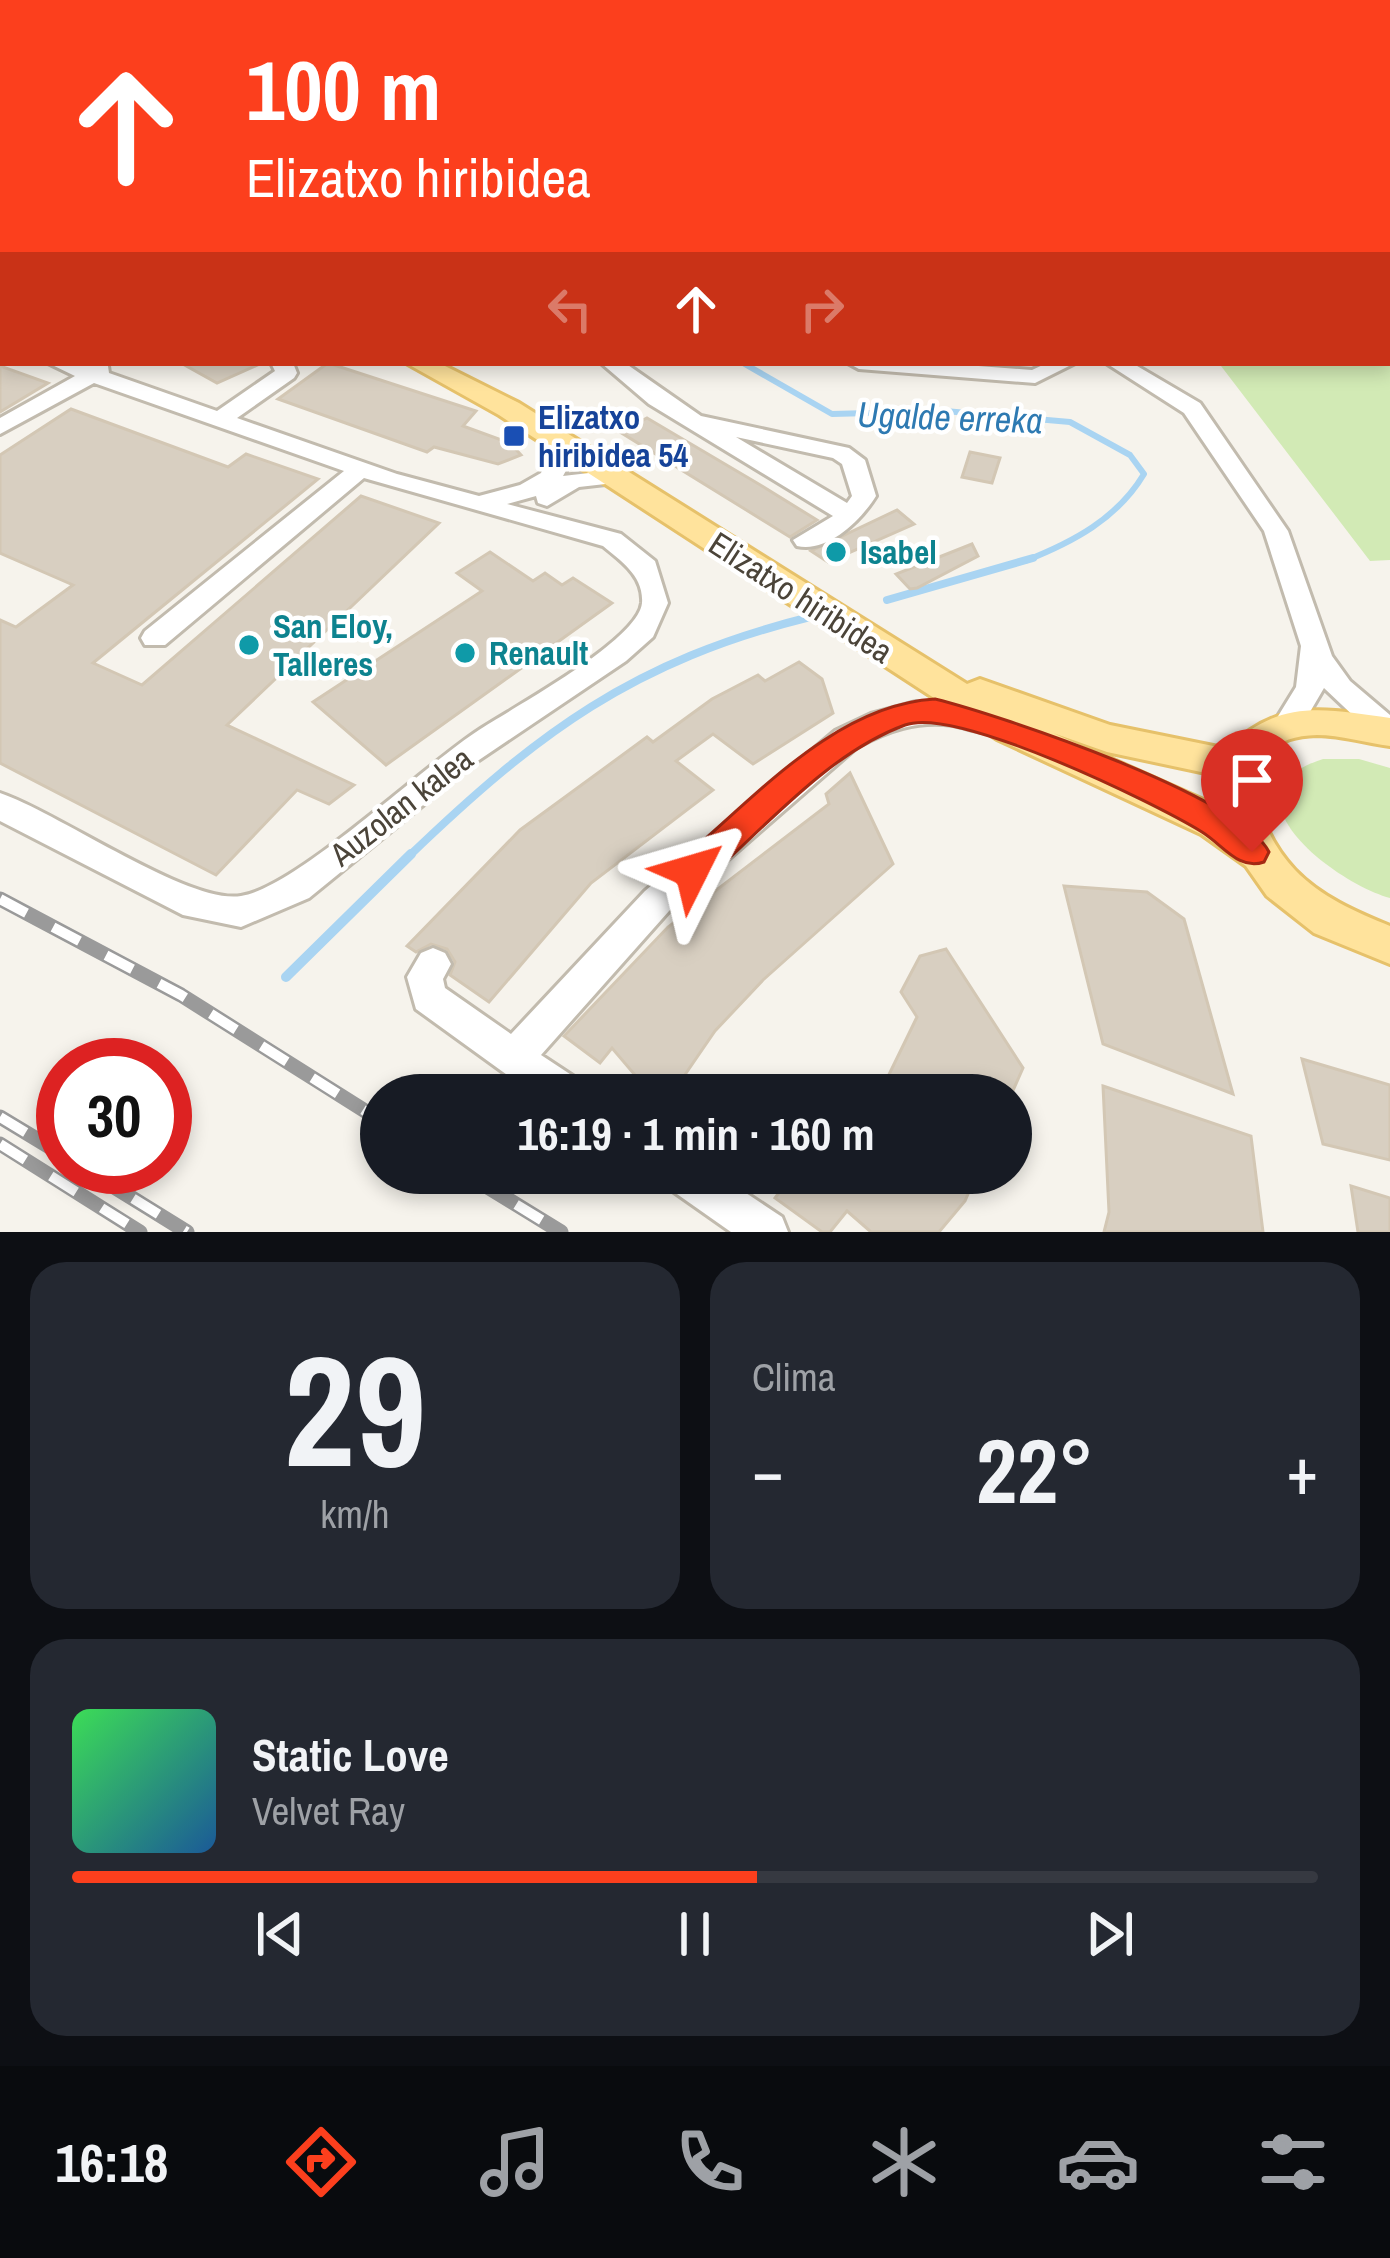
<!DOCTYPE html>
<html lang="es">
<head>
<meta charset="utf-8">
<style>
	:root { --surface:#171b24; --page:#242831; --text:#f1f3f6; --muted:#9ea1a6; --line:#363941; --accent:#fc3f1d }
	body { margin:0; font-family:"Archivo Narrow",sans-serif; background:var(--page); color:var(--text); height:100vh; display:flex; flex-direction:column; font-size:45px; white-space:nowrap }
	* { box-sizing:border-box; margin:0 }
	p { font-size:39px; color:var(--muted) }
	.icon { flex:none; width:66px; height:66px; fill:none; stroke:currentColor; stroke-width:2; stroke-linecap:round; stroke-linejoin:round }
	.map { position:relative; height:1232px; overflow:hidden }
	.sheet { display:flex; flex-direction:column; gap:30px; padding:30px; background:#0d0f14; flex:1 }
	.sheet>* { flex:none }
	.hud { position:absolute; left:0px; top:0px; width:1392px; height:366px; box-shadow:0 6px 18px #0003; background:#fc3f1d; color:#fff; overflow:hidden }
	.speed { position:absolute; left:36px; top:1038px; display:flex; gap:24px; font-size:60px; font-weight:700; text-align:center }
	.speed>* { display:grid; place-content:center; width:156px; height:156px; border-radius:50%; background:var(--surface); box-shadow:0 6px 18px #0003; line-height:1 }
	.speed .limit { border:18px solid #d22; background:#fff; color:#111 }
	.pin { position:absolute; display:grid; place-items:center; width:102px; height:102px; color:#fff; margin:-123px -51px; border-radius:50% 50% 50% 0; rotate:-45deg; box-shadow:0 0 12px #0007 }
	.pin .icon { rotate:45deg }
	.me { position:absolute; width:132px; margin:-66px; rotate:50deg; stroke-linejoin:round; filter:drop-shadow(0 0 9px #0008) }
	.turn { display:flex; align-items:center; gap:42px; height:252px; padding:0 48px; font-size:54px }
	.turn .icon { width:156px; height:156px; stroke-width:2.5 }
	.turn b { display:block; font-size:84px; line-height:102px }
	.lanes { display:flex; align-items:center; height:114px; padding:0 48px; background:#0003; justify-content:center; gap:60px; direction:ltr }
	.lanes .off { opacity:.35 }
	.big { font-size:90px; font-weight:800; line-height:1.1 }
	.sheet .tile { flex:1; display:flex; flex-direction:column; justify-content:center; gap:18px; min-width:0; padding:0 42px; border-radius:36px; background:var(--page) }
	.sheet .dial { align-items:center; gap:0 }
	.dial b { font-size:156px; line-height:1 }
	.song { display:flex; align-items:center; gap:36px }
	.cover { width:144px; height:144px; border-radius:18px; background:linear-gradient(135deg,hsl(130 70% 55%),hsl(210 70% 35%)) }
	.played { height:12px; border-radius:6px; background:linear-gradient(90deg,var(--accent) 55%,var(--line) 55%) }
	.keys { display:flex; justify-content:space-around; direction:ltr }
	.heat { display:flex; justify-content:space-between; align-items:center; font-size:66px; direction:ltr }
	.sheet .tiles { flex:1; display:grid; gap:30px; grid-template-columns:1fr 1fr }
	.tile:last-child { grid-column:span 2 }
	.trip { position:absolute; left:360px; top:1074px; width:672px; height:120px; border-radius:60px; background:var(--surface); box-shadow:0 6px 18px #0003; font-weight:800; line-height:120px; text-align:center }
	.tab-bar { display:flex; height:192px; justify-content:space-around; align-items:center; background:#090b0e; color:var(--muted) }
	.tab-bar .icon { width:84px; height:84px }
	.tab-bar .on { color:var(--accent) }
	.tab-bar b { font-size:54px; color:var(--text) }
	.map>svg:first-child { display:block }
	.green { fill:#d2eab5 }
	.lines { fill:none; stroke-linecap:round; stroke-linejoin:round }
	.stream-far2 { stroke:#a9d4f2; stroke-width:6 }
	.stream-far1 { stroke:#a9d4f2; stroke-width:8 }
	.stream { stroke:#a9d4f2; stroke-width:10 }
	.building { fill:#d8cfc1; stroke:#d3c7b4; stroke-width:3 }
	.minor-casing { stroke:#c2bbae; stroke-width:6 }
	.major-casing { stroke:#e6c16a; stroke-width:6 }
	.highway-casing { stroke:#e0a43c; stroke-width:6 }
	.minor { fill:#fff; fill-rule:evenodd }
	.major { fill:#ffe39c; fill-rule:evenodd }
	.highway { fill:#ffcf6e; fill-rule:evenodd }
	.rail-casing { stroke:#9a9a9a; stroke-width:15 }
	.rail { stroke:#fff; stroke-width:10; stroke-dasharray:30; stroke-linecap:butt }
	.route { fill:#fc3f1d; stroke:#a42913; stroke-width:3 }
	.transit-dot { fill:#1a4fb4; stroke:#fff; stroke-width:4.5 }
	.culture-dot { fill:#0f9aa8; stroke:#fff; stroke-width:4.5 }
	.labels { text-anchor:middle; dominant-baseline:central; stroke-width:9; stroke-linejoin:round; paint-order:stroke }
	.transit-label { font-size:33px; font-weight:bold; fill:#164399; stroke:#fff; text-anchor:start }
	.culture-label { font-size:33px; font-weight:bold; fill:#0d838f; stroke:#fff; text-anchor:start }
	.street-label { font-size:33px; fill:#4b4439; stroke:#fff }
	.water-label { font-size:36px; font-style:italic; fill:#2e7ab2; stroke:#fff }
</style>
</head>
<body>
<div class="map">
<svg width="1390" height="1232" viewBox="0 0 1390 1232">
	<rect width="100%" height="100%" fill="#f6f3ec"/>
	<!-- green -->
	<g class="green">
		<path d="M1390 358V560L1370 561 1221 366 1389 363Z"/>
		<path d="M1323 759H1359L1390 768V898C1335 883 1216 793 1323 759Z"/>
	</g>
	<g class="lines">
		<!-- stream-far2 -->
		<path class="stream-far2" d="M743 363 832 414 945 411 1070 422 1130 455 1144 474C1117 519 1073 542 1025 561"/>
		<!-- stream-far1 -->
		<g class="stream-far1">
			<path d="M887 600 1033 558"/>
			<path d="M408 857C538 732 633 661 810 617"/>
		</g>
		<!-- stream -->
		<path class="stream" d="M286 977 411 854"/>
	</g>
	<!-- building -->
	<g class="building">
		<path d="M181 363H262L217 383Z"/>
		<path d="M328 363 476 411 463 426 510 443 521 455 498 464 434 447 427 452 278 399Z"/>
		<path d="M0 366 48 383 0 412Z"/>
		<path d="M71 409 228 467 246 454 318 479 93 663 142 685 361 496 439 523 227 725 354 785 329 804 297 790 216 875 0 763V620L16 627 73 585 0 553V455Z"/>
		<path d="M647 418 757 483 817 520 790 537 620 432Z"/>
		<path d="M970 452 1000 458 992 483 962 477Z"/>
		<path d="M897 510 914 524 828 562 811 551Z"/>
		<path d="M972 544 978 556 917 588 910 589 896 574Z"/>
		<path d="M490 552 533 581 545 573 562 585 573 578 612 603 386 765 313 702 482 591 457 573Z"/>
		<path d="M799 662 822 679 833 713 753 764 713 734 676 761 713 790 591 883 489 1002 450 975 455 962 447 949 431 944 416 952 407 946 520 830 647 737 653 742 712 699 758 675 765 681Z"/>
		<path d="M850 773 893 864 763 980 715 1031 671 1095H652L612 1048 600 1063 564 1036 668 927 829 804 826 794Z"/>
		<path d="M1064 886 1147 892 1184 919 1233 1094 1103 1044Z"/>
		<path d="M946 949 1023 1068 1011 1095H879L917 1017 901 992 920 956Z"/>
		<path d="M1302 1059 1390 1085V1160L1323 1144Z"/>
		<path d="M1103 1086 1251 1136 1263 1232H1104L1109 1212Z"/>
		<path d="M794 1173H977L965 1201 939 1232H871L847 1211 830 1232H822L775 1198Z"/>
		<path d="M1351 1186 1390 1198V1232H1358Z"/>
	</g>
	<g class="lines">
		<!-- minor casing -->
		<g class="minor-casing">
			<g id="minor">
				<rect x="162" y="0" width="12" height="3"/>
				<path d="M445 0H456L458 3H444Z"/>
				<path d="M948 0H965L967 3H950Z"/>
				<path d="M0 19 3 20V28L0 27Z"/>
				<rect x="0" y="101" width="3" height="9"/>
				<rect x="1389" y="231" width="1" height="10"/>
				<path d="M1390 267V279L1389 280V268Z"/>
				<rect x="1389" y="306" width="1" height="12"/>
				<path d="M0 336 3 337V349L0 348Z"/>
				<path d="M48 363 108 366 109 373 217 411 275 371 271 363H293L297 373 294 378 237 418 397 474 479 496 520 485 541 473 555 439H571L573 458 563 476 615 470 627 477 623 482 579 487 547 506 538 503 536 496 507 504 621 534 655 561 668 603 653 637 626 661 476 762 309 898 241 927 183 915 0 821V793C57 812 189 905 241 896 297 887 422 767 479 730 512 708 638 641 642 603 644 576 621 561 603 546L364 478 165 645H145L141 638 145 631 344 471 94 383 0 434V418L75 376Z"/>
				<path d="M601 363H625L701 416 849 448 865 460 876 496C861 520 828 553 797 546L793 540 833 516 649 404ZM736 437 833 458 842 464 852 496 847 503Z"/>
				<path d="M848 363H939L1032 370 1047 363H1075L1035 383 859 369Z"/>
				<path d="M1106 363H1132L1200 403 1288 531 1332 656 1350 681 1390 715V743L1379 740 1324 688 1297 734H1277L1272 726 1296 687 1301 646 1264 531 1184 413Z"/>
				<path d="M916 702 952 703 1001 715 1006 723 1001 731C985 736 969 728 953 725 917 720 888 730 857 747L669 911 541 1055 582 1082 587 1095H535L416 1009 407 977 421 953 433 948 445 953 451 964 443 979 445 988 511 1034 645 891 835 731 871 714Z"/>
				<path d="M661 1173H716L782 1217 788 1232H731L667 1187Z"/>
			</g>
		</g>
		<!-- major casing -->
		<g class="major-casing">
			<g id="major">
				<path d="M204 0H220L221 3H205Z"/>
				<path d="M0 198H3L0 211Z"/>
				<rect x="0" y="236" width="3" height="14"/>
				<path d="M406 363H439L519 403 967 684 980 679 1110 725 1228 749C1278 698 1325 709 1390 718V746C1367 743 1340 735 1317 735 1227 737 1253 826 1295 870 1321 897 1356 912 1390 926V964L1314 933 1267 896 1246 866 1201 834 997 739 499 415ZM1053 733 1107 752 1220 776 1219 807Z"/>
			</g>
		</g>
		<!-- highway casing -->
		<g class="highway-casing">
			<g id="highway">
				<path d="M839 0H869L871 3H841Z"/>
				<rect x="1389" y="154" width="1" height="15"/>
			</g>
		</g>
		<!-- minor -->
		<use href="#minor" class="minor"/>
		<!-- major -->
		<use href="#major" class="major"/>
		<!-- highway -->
		<use href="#highway" class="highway"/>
		<!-- rail casing -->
		<g class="rail-casing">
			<g id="rail">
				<path d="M0 899 181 995 381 1121"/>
				<path d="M0 1117 63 1155"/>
				<path d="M0 1144 140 1232"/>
				<path d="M82 1167 187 1232"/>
				<path d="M465 1173 561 1232"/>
			</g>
		</g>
		<!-- rail -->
		<use href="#rail" class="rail"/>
	</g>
	<!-- route -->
	<path class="route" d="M935 699C1000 715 1241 796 1269 852L1264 862C1239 871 1223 845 1202 832 1153 802 956 706 905 725 828 753 765 828 704 881H680L675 871 680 861C754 799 834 705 935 699Z"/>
	<!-- markers -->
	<rect class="transit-dot" x="502" y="424" width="24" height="24" rx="6"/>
	<g class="culture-dot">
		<circle cx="836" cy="552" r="12"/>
		<circle cx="249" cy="645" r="12"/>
		<circle cx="465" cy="653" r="12"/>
	</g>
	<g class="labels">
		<!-- transit labels -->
		<g class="transit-label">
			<text x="538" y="417">Elizatxo<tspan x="538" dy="38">hiribidea 54</tspan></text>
		</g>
		<!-- culture labels -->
		<g class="culture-label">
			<text x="860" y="552">Isabel</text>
			<text x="273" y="626">San Eloy,<tspan x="273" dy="38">Talleres</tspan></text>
			<text x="489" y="653">Renault</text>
		</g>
		<!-- street labels -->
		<g class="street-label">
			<text transform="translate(801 597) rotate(33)">Elizatxo hiribidea</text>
			<text transform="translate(401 806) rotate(-38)">Auzolan kalea</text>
		</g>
		<!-- water labels -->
		<g class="water-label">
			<text transform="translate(950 417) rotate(2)">Ugalde erreka</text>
		</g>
	</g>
</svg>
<div class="speed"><div class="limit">30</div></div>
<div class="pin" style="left:1252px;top:852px;background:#d93025"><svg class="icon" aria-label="arrive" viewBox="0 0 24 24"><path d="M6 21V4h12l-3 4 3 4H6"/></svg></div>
<svg class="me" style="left:692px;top:871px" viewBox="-20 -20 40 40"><path d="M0-17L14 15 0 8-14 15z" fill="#fc3f1d" stroke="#fff" stroke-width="4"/></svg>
<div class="trip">16:19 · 1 min · 160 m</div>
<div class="hud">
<div class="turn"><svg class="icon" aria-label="ahead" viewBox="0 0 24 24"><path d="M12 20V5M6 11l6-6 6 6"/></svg><div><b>100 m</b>Elizatxo hiribidea</div></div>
<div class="lanes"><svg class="icon off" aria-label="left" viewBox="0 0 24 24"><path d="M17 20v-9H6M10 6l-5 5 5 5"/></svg><svg class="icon" aria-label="ahead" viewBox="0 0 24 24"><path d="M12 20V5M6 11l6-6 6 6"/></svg><svg class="icon off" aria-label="right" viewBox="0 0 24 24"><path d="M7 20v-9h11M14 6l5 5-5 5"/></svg></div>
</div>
</div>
<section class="sheet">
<div class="tiles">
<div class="tile dial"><b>29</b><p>km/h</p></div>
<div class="tile"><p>Clima</p>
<div class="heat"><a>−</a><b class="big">22°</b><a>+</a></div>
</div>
<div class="tile">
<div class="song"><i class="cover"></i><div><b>Static Love</b><p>Velvet Ray</p></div></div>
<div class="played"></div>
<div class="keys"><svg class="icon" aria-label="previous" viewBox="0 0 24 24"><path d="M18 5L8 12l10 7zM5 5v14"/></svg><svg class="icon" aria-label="pause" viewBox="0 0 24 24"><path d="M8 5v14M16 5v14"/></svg><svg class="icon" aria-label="next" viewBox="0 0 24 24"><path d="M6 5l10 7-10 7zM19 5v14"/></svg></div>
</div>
</div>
</section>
<nav class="tab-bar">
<b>16:18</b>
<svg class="icon on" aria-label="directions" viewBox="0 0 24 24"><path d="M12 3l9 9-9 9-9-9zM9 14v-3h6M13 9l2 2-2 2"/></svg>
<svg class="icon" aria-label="music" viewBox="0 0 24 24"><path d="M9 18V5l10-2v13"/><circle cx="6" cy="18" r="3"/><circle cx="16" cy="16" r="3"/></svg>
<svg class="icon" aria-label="phone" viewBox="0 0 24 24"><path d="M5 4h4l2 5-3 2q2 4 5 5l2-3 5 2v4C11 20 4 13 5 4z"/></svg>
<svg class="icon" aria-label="climate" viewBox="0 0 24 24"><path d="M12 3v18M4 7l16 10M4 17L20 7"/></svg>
<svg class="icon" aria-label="car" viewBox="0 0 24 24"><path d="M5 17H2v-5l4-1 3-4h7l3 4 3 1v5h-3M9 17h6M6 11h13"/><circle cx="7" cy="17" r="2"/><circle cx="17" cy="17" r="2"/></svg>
<svg class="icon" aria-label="filters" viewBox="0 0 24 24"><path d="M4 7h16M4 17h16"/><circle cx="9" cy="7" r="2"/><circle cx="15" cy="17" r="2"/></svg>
</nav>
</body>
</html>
